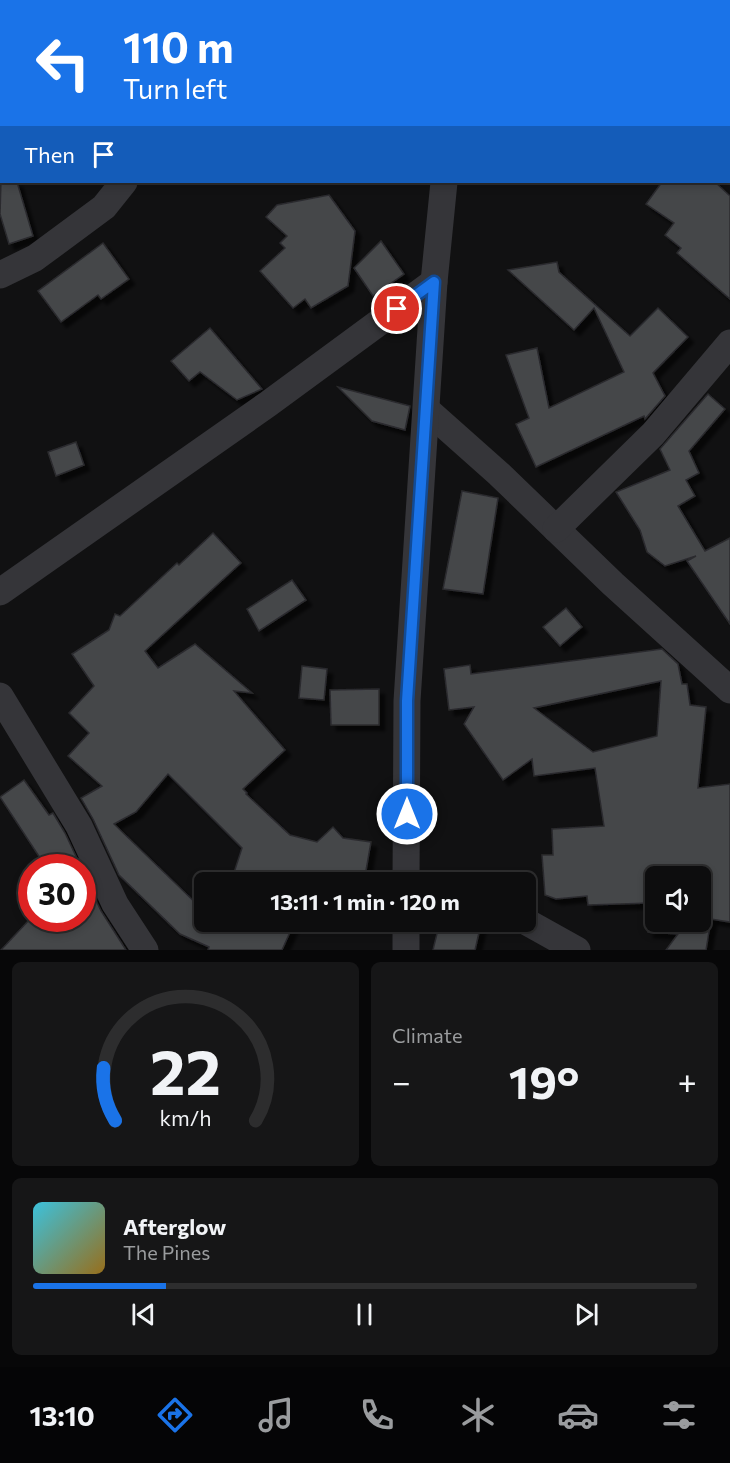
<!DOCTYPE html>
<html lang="en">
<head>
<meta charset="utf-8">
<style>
	:root { --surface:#0d0d0e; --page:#161617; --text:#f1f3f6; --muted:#9a9c9e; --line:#2d2d2e; --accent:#1a73e8 }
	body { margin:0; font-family:Commissioner,sans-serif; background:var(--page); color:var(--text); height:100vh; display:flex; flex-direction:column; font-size:22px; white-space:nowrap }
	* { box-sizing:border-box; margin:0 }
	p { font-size:20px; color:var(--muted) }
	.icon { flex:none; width:33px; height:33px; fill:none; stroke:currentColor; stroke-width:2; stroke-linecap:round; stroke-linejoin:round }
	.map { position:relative; height:950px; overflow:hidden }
	.side { display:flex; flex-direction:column; gap:12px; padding:12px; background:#070708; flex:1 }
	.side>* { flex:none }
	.top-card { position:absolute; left:0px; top:0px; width:730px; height:183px; box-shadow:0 3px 9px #0003,0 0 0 2px var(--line); background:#1a73e8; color:#fff; overflow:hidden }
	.buttons { position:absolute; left:645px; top:866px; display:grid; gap:12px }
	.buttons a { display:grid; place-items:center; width:66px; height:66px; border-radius:9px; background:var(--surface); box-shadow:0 3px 9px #0003,0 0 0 2px var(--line); font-size:30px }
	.speed { position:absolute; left:18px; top:854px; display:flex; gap:12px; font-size:30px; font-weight:700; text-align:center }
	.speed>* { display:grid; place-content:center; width:78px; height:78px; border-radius:50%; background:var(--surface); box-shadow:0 3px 9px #0003,0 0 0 2px var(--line); line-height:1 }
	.speed .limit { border:9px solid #d22; background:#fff; color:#111 }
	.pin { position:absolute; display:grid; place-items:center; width:51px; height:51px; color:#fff; margin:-26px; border:3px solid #fff; border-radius:50%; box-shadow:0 2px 6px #0007 }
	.me { position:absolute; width:66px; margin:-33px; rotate:0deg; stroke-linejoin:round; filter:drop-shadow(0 0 4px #0008) }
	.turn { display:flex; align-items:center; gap:21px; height:126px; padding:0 24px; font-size:27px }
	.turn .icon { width:78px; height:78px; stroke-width:2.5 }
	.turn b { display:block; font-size:42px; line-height:51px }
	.then { display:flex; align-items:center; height:57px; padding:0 24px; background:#0003; gap:12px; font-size:22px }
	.big { font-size:45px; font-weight:700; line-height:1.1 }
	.side .card { flex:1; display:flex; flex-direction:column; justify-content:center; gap:9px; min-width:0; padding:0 21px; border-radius:9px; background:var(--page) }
	.side .dial { align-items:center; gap:0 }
	.dial svg { height:156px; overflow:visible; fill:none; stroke:var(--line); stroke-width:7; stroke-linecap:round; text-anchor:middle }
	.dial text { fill:var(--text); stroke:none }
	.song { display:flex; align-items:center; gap:18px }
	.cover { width:72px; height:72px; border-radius:9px; background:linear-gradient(135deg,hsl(190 70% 55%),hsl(40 70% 35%)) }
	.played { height:6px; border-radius:3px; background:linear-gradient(90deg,var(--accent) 20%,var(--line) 20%) }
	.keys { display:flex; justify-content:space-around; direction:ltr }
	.heat { display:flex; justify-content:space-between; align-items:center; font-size:33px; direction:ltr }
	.side .tiles { flex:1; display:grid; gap:12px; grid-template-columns:1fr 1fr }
	.card:last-child { grid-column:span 2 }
	.trip { position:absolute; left:194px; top:872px; width:342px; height:60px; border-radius:9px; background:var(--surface); box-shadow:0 3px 9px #0003,0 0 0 2px var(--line); font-weight:700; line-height:60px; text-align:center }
	.tabs { display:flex; height:96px; justify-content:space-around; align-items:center; background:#050506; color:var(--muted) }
	.tabs .icon { width:42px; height:42px }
	.tabs .active { color:var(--accent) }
	.tabs b { font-size:27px; color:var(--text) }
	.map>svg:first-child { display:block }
	.building { fill:#45464a; stroke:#2b2b2e; stroke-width:1.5; fill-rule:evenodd; filter:url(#shadow) }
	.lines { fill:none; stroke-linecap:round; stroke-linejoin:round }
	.street { stroke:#353539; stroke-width:27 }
	.route-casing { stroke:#114b97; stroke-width:15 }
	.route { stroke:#1a73e8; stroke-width:10 }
</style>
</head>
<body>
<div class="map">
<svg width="730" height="950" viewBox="0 0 730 950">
	<defs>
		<filter id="shadow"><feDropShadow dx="5.5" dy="5.5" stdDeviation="1.5" flood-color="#0009"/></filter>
	</defs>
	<rect width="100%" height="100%" fill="#111112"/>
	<!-- building -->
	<g class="building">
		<path d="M2 147V182H17L33 236 9 244 0 214Z"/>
		<path d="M662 182H715L730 196V299L677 253 681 248 665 235 674 223 646 204Z"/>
		<path d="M329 195 355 231 348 286 311 308 305 299 293 308 260 271 285 248 280 243 287 236 266 217 277 205Z"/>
		<path d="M381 241 404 274 373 296 354 268Z"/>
		<path d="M103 243 129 279 101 299 98 295 61 322 38 291Z"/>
		<path d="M557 262 559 272 630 336 658 308 688 337 653 373 665 396 645 419 644 416 536 467 516 424 529 418 506 355 537 348 549 408 624 372 594 308 574 330 508 270Z"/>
		<path d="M210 328 262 389 237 400 200 372 189 381 171 361Z"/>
		<path d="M338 387 410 406 405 430 372 421Z"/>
		<path d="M708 394 725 409 689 451 699 473 686 480 695 496 678 506 705 551 730 538V624L687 561 696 556 665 566 647 552 640 530 616 492 670 470 660 449Z"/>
		<path d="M76 442 84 465 56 476 48 452Z"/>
		<path d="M462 491 498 498 483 594 443 589Z"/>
		<path d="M213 533 241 563 145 651 158 668 195 644 252 693 234 691 285 750 243 789 247 793 246 794 290 835 317 842 333 827 343 838 371 842 364 882H231L242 848 168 774 136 812 114 824 204 911V921H215L217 923 218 921H295L282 950H208L209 947 180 934 119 875 93 819 81 798 102 786 68 756 89 733 69 713 94 686 72 654 109 630 115 614 120 616 177 563 179 565Z"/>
		<path d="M292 580 306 600 259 631 247 609Z"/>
		<path d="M566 608 582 627 560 646 543 627Z"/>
		<path d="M662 649 678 664 682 684H687L690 705 706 707 698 788 730 784V922L711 919 706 950H666L678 934 648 932 651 903 588 905 587 896 556 899 545 895 542 855H553L552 829 604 826 595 768 534 776 532 759 503 780 464 724 474 707 449 710 444 669 470 665 471 674ZM661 681 657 736 593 752 534 708ZM656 876H700V921H656Z"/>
		<path d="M302 666 327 669 324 700 299 698Z"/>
		<path d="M379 689V725H331L330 690Z"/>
		<path d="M24 780 49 815 53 813 65 833 81 867H46L0 797Z"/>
		<path d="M82 871 101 911 126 950H1L31 918H82Z"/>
		<path d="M440 921H466L481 924 475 950H433Z"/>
	</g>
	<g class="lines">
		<!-- street -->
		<g class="street">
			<path d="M347 0 355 2"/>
			<path d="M195 2 196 0"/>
			<path d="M464 2V0"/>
			<path d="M0 275 35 258 104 207 124 182"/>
			<path d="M427 410 499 474 613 584 730 690"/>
			<path d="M556 529 653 434 730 343"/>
			<path d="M0 592 268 404 434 282"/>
			<path d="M0 696 79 826 115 904 145 950"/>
			<path d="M406 882 407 701 434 282 444 182"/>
			<path d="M525 921 577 950"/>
			<path d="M406 950V921"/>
		</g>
	</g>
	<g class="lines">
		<!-- route casing -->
		<g class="route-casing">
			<path id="route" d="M397 309 434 282 407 701V814"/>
		</g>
		<!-- route -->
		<use href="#route" class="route"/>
	</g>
</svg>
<div class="buttons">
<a><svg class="icon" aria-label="sound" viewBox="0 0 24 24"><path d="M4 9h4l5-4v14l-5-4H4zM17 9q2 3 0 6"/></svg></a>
</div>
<div class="speed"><div class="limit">30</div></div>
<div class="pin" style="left:397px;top:309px;background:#d93025"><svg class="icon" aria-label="arrive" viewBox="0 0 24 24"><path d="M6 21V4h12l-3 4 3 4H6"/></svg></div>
<svg class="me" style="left:407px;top:814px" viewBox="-20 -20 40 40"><circle r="17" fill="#1a73e8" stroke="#fff" stroke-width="3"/><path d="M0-11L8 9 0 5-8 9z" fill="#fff"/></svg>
<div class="trip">13:11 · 1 min · 120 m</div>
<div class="top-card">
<div class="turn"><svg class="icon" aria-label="left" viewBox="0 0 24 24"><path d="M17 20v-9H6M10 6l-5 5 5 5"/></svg><div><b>110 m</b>Turn left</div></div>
<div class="then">Then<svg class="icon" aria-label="arrive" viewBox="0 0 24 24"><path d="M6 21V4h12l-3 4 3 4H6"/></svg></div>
</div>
</div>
<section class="side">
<div class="tiles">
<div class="card dial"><svg viewBox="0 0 100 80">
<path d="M14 69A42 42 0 1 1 86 69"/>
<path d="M14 69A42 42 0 0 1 8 42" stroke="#1a73e8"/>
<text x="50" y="56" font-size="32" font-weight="700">22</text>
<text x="50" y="72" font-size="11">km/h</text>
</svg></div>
<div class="card"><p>Climate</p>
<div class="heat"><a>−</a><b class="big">19°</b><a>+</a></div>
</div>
<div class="card">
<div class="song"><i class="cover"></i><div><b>Afterglow</b><p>The Pines</p></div></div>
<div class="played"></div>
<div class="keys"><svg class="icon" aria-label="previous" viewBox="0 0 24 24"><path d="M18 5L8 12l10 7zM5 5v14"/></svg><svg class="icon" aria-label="pause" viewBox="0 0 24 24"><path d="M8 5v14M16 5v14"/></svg><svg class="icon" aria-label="next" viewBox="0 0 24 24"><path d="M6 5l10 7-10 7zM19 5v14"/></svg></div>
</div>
</div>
</section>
<nav class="tabs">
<b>13:10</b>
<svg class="icon active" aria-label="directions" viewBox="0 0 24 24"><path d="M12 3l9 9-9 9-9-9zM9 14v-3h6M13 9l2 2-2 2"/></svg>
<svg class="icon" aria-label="music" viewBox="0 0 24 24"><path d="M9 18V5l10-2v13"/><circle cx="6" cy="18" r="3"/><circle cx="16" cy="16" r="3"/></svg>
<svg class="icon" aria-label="phone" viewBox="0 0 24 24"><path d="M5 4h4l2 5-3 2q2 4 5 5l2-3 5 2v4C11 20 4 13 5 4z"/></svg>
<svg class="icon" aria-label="climate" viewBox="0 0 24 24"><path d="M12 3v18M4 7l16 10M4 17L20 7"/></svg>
<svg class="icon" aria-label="car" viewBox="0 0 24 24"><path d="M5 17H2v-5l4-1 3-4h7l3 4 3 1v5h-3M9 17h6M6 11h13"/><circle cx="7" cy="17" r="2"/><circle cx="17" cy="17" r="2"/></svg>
<svg class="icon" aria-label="filters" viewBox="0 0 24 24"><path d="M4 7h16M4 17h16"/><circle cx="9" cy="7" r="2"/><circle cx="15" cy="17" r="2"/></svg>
</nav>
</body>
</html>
